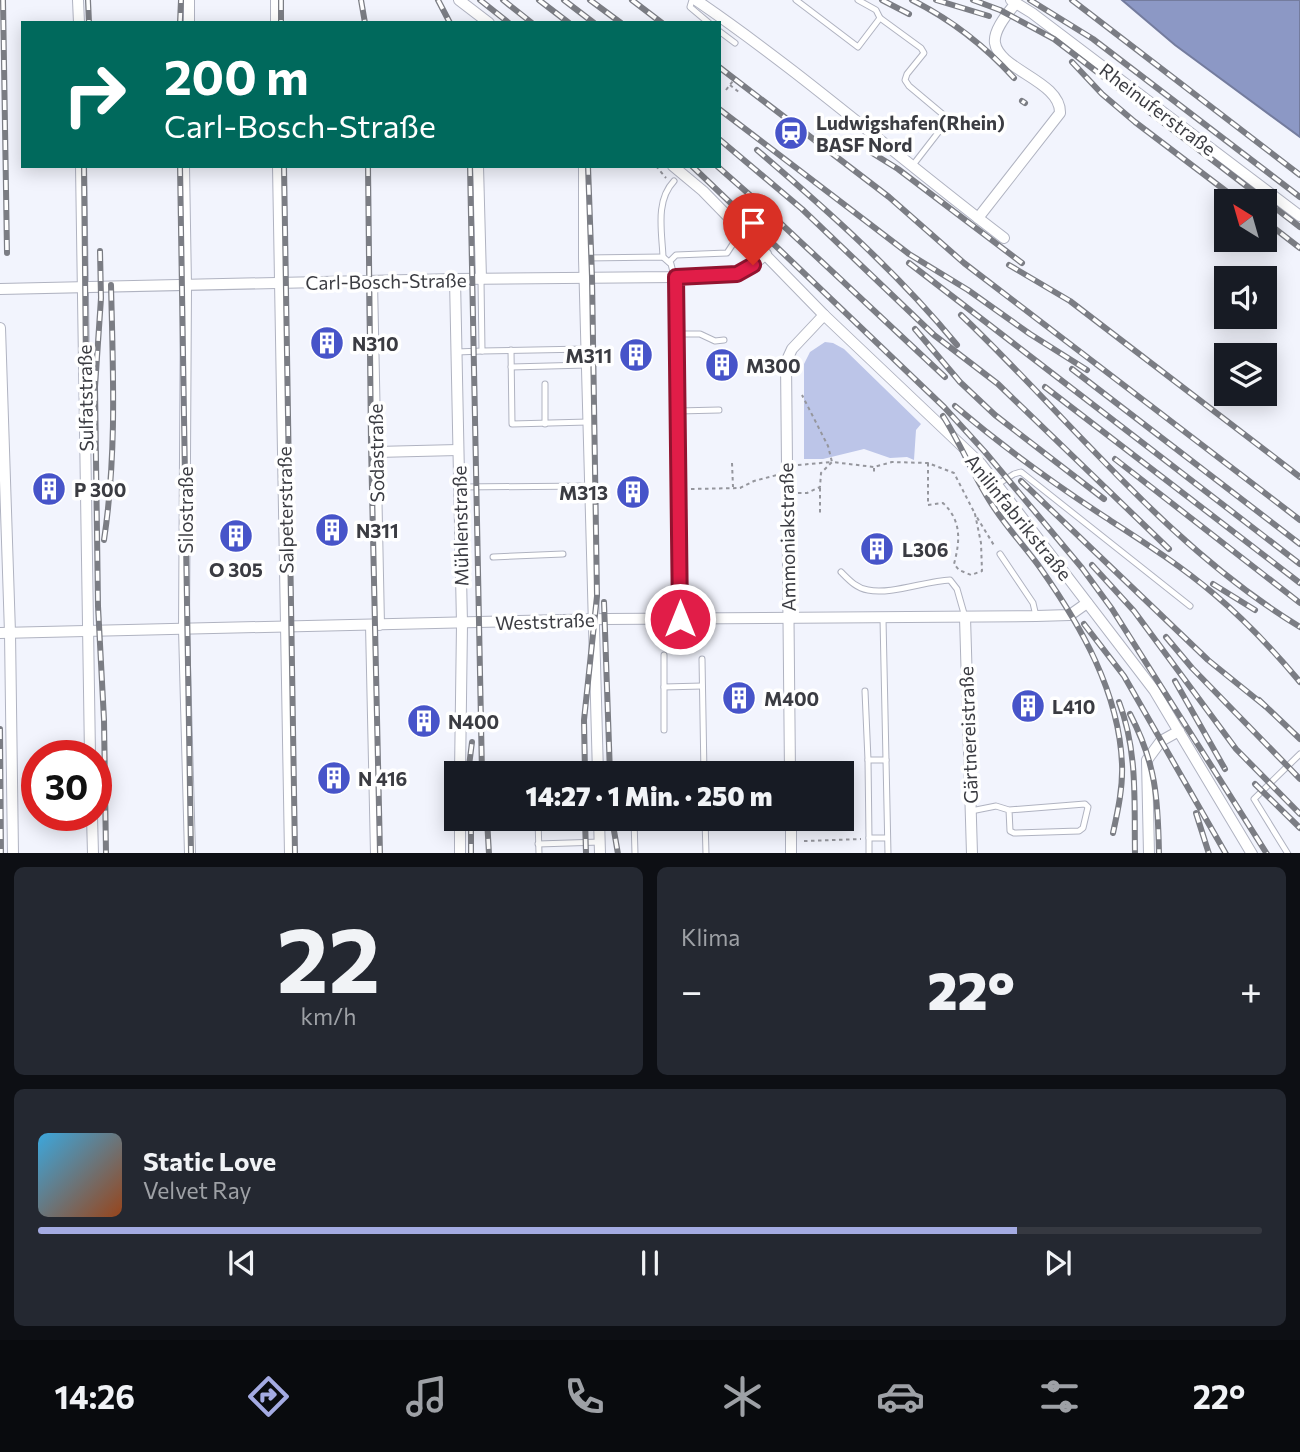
<!DOCTYPE html>
<html lang="de">
<head>
<meta charset="utf-8">
<style>
	:root { --surface:#171b24; --page:#242831; --text:#f1f3f6; --muted:#9ea1a6; --line:#363941; --accent:#a4abe2 }
	body { margin:0; font-family:Commissioner,sans-serif; background:var(--page); color:var(--text); height:100vh; display:flex; flex-direction:column; font-size:26px; white-space:nowrap }
	* { box-sizing:border-box; margin:0 }
	p { font-size:23px; color:var(--muted) }
	.icon { flex:none; width:38px; height:38px; fill:none; stroke:currentColor; stroke-width:2; stroke-linecap:round; stroke-linejoin:round }
	.map { position:relative; height:853px; overflow:hidden }
	.panel { display:flex; flex-direction:column; gap:14px; padding:14px; background:#0d0f14; flex:1 }
	.panel>* { flex:none }
	.guide { position:absolute; left:21px; top:21px; width:700px; height:147px; border-radius:0px; box-shadow:0 4px 18px #0003; background:#00695c; color:#fff; overflow:hidden }
	.needle { width:46px; rotate:323deg }
	.controls { position:absolute; left:1214px; top:189px; display:grid; gap:14px }
	.controls a { display:grid; place-items:center; width:63px; height:63px; border-radius:0px; background:var(--surface); box-shadow:0 4px 18px #0003; font-size:35px }
	.speed { position:absolute; left:21px; top:740px; display:flex; gap:14px; font-size:35px; font-weight:700; text-align:center }
	.speed>* { display:grid; place-content:center; width:91px; height:91px; border-radius:50%; background:var(--surface); box-shadow:0 4px 18px #0003; line-height:1 }
	.speed .limit { border:10px solid #d22; background:#fff; color:#111 }
	.pin { position:absolute; display:grid; place-items:center; width:60px; height:60px; color:#fff; margin:-72px -30px; border-radius:50% 50% 50% 0; rotate:-45deg; box-shadow:0 0 7px #0007 }
	.pin .icon { rotate:45deg }
	.me { position:absolute; width:77px; margin:-38px; rotate:0deg; stroke-linejoin:round; filter:drop-shadow(0 0 5px #0008) }
	.turn { display:flex; align-items:center; gap:24px; height:147px; padding:0 28px; font-size:32px }
	.turn .icon { width:91px; height:91px; stroke-width:2.5 }
	.turn b { display:block; font-size:49px; line-height:60px }
	.big { font-size:52px; font-weight:800; line-height:1.1 }
	.panel .tile { flex:1; display:flex; flex-direction:column; justify-content:center; gap:10px; min-width:0; padding:0 24px; border-radius:10px; background:var(--page) }
	.panel .dial { align-items:center; gap:0 }
	.dial b { font-size:91px; line-height:1 }
	.song { display:flex; align-items:center; gap:21px }
	.cover { width:84px; height:84px; border-radius:10px; background:linear-gradient(135deg,hsl(200 70% 55%),hsl(20 70% 35%)) }
	.played { height:7px; border-radius:4px; background:linear-gradient(90deg,var(--accent) 80%,var(--line) 80%) }
	.keys { display:flex; justify-content:space-around; direction:ltr }
	.heat { display:flex; justify-content:space-between; align-items:center; font-size:38px; direction:ltr }
	.panel .tiles { flex:1; display:grid; gap:14px; grid-template-columns:1fr 1fr }
	.tile:last-child { grid-column:span 2 }
	.trip { position:absolute; left:444px; top:761px; width:410px; height:70px; border-radius:0px; background:var(--surface); box-shadow:0 4px 18px #0003; font-weight:800; line-height:70px; text-align:center }
	.tab-bar { display:flex; height:112px; justify-content:space-around; align-items:center; background:#090b0e; color:var(--muted) }
	.tab-bar .icon { width:49px; height:49px }
	.tab-bar .current { color:var(--accent) }
	.tab-bar b { font-size:32px; color:var(--text) }
	.map>svg:first-child { display:block }
	.green { fill:#bcc5e8 }
	.water { fill:#8c98c5; stroke:#747c9e; stroke-width:2 }
	.lines { fill:none; stroke-linecap:round; stroke-linejoin:round }
	.lane-casing { stroke:#b0b3c1; stroke-width:7 }
	.street-casing { stroke:#b0b3c1; stroke-width:12 }
	.path { stroke:#95969d; stroke-width:2; stroke-dasharray:3.5 3.5; stroke-linecap:butt }
	.lane { stroke:#fff; stroke-width:5 }
	.street { stroke:#fff; stroke-width:10 }
	.rail-casing { stroke:#7b7d84; stroke-width:6 }
	.rail { stroke:#fff; stroke-width:3.5; stroke-dasharray:10; stroke-linecap:butt }
	.route-casing { stroke:#92132f; stroke-width:18 }
	.route { stroke:#e11d48; stroke-width:12 }
	.labels { text-anchor:middle; dominant-baseline:central; stroke-width:7; stroke-linejoin:round; paint-order:stroke }
	.street-label { font-size:19px; fill:#3b3c42; stroke:#fff }
	.poi-label { font-size:19px; font-weight:bold; fill:#3b3c42; stroke:#fff; text-anchor:start }
</style>
</head>
<body>
<div class="map">
<svg width="1300" height="854" viewBox="0 0 1300 854">
	<rect width="100%" height="100%" fill="#f2f4fd"/>
	<!-- green -->
	<path class="green" d="M825 342 833 343 844 349 921 424 916 430 914 460 907 457 890 458 864 449 823 459H804V364L810 352Z"/>
	<!-- water -->
	<path class="water" d="M1122 0H1300V137L1175 45Z"/>
	<g class="lines">
		<!-- lane casing -->
		<g class="lane-casing">
			<g id="lane">
				<path d="M692 0 690 7 709 23"/>
				<path d="M796 0 858 47 880 18 876 10 858 0"/>
				<path d="M880 18 921 48 924 53 907 74 905 80 909 86 946 117 944 125 913 165"/>
				<path d="M719 31 735 43"/>
				<path d="M663 257C662 232 655 201 674 181"/>
				<path d="M585 258 663 257 671 264 674 276"/>
				<path d="M669 262 676 255 727 253 742 230"/>
				<path d="M481 280 482 351 586 349"/>
				<path d="M677 334H700L715 341 724 340"/>
				<path d="M511 350 512 424 588 422"/>
				<path d="M457 352 482 351"/>
				<path d="M511 367 587 365"/>
				<path d="M678 411 719 410"/>
				<path d="M545 424V384"/>
				<path d="M998 484 1014 474 1021 472 1190 606"/>
				<path d="M459 487 590 486"/>
				<path d="M1000 554 1033 603 1036 616"/>
				<path d="M493 557 563 554"/>
				<path d="M841 572C849 580 856 588 868 590 890 595 926 581 950 580L957 589 965 617"/>
				<path d="M883 619 888 854"/>
				<path d="M664 655V687L702 686"/>
				<path d="M702 659 704 774"/>
				<path d="M865 691 868 760"/>
				<path d="M664 730V687"/>
				<path d="M886 760H868L869 838H887"/>
				<path d="M971 811 996 806 1009 810 1085 804 1088 807 1083 828 1079 831 1014 833 1010 831 1009 810"/>
				<path d="M538 819 539 854"/>
				<path d="M634 819 635 854"/>
				<path d="M705 819 706 854"/>
				<path d="M869 838V854"/>
				<path d="M538 844 600 842"/>
				<path d="M1288 854 1254 799 1300 754"/>
			</g>
		</g>
		<!-- street casing -->
		<g class="street-casing">
			<g id="street">
				<path d="M78 0 79 23"/>
				<path d="M189 0V23"/>
				<path d="M276 0V23"/>
				<path d="M459 0 489 23"/>
				<path d="M696 0C803 73 901 160 1004 238"/>
				<path d="M1011 0 1032 13 1300 216"/>
				<path d="M81 166 90 756"/>
				<path d="M184 166 186 286 184 629 190 854"/>
				<path d="M278 166 290 854"/>
				<path d="M478 166 481 279"/>
				<path d="M584 166V258L598 774"/>
				<path d="M673 166 703 191 824 315 981 464 1154 690 1252 854"/>
				<path d="M978 218 1060 113C1061 81 999 70 995 43 993 30 1008 13 1015 4"/>
				<path d="M676 277 680 619"/>
				<path d="M455 279 462 624 460 774"/>
				<path d="M372 281 379 625"/>
				<path d="M0 289 455 279 676 277 737 274 753 265 766 254"/>
				<path d="M0 328 10 633 13 854"/>
				<path d="M376 452 458 450"/>
				<path d="M965 617 972 854"/>
				<path d="M371 625 376 854"/>
				<path d="M0 633 606 619 1036 616 1070 615 1087 603"/>
				<path d="M790 774 786 362 792 349 824 315"/>
				<path d="M92 816 93 854"/>
				<path d="M460 819V854"/>
				<path d="M599 819 600 854"/>
				<path d="M791 819V854"/>
				<path d="M1149 854 1147 760 1161 741 1179 731"/>
			</g>
		</g>
		<!-- path -->
		<g class="path">
			<path d="M730 85 740 93"/>
			<path d="M726 90 733 81"/>
			<path d="M656 166 666 178"/>
			<path d="M754 373 774 372"/>
			<path d="M732 463 733 487"/>
			<path d="M928 463V505L943 503C962 521 960 541 954 564L959 570 971 575 982 571 981 543 975 514 995 547"/>
			<path d="M798 465 832 462 828 446 802 395"/>
			<path d="M874 468V475"/>
			<path d="M820 488V515"/>
			<path d="M691 489 740 488 754 481 777 475"/>
			<path d="M798 493H807L820 487 821 473 832 462 874 467 892 462 928 463 954 473 974 512"/>
			<path d="M804 841 861 839"/>
		</g>
		<!-- lane -->
		<use href="#lane" class="lane"/>
		<!-- street -->
		<use href="#street" class="street"/>
		<!-- rail casing -->
		<g class="rail-casing">
			<g id="rail">
				<path d="M3 0 7 253"/>
				<path d="M88 0 89 23"/>
				<path d="M281 0V23"/>
				<path d="M361 0 365 23"/>
				<path d="M438 0 450 23"/>
				<path d="M480 0 509 23"/>
				<path d="M503 0 532 23"/>
				<path d="M539 0 569 23"/>
				<path d="M564 0 594 23"/>
				<path d="M590 0 621 23"/>
				<path d="M632 0 662 23"/>
				<path d="M882 0 909 14"/>
				<path d="M912 0C952 20 984 45 1014 78"/>
				<path d="M936 0 989 16"/>
				<path d="M973 0 1000 10 1054 39 1300 227"/>
				<path d="M1030 0 1093 39 1300 197"/>
				<path d="M1072 0 1300 175"/>
				<path d="M180 23 181 0"/>
				<path d="M1072 62 1102 94 1135 122 1239 201"/>
				<path d="M719 67 889 197 964 263 1300 520"/>
				<path d="M1022 101 1025 103"/>
				<path d="M719 109 909 254 968 290 1030 334 1087 370"/>
				<path d="M719 139 802 209 934 335 998 384 1169 549"/>
				<path d="M757 150C828 211 898 273 957 345"/>
				<path d="M869 151 898 169 1022 263"/>
				<path d="M84 166 86 370"/>
				<path d="M180 166 191 854"/>
				<path d="M284 166 295 854"/>
				<path d="M368 166 371 444 380 854"/>
				<path d="M470 166 482 774"/>
				<path d="M692 166 944 407 985 452 1082 568 1112 609 1267 854"/>
				<path d="M717 166 759 203 945 377"/>
				<path d="M1265 221 1300 248"/>
				<path d="M100 251 101 298 95 387 98 606 104 720 106 854"/>
				<path d="M909 263 1300 564"/>
				<path d="M1009 265 1070 301 1300 477"/>
				<path d="M961 315C1072 421 1168 547 1300 627"/>
				<path d="M915 329 960 382 995 415 1104 499"/>
				<path d="M1072 369 1300 544"/>
				<path d="M1045 387 1300 583"/>
				<path d="M955 406C1002 446 1053 483 1105 517 1142 541 1180 565 1214 594 1245 620 1274 651 1300 682"/>
				<path d="M943 416C962 446 975 480 995 509 1009 530 1026 548 1041 569 1081 626 1119 692 1122 764 1123 787 1118 810 1113 833"/>
				<path d="M1115 459 1300 603"/>
				<path d="M1021 481 1208 660 1265 706"/>
				<path d="M104 540C117 453 113 372 111 285"/>
				<path d="M1092 565 1134 611 1236 749 1300 814"/>
				<path d="M1213 584 1255 610"/>
				<path d="M604 602 610 774"/>
				<path d="M1084 624 1124 676 1226 854"/>
				<path d="M1166 637 1192 668 1300 779"/>
				<path d="M1175 681 1225 769"/>
				<path d="M1259 700 1300 739"/>
				<path d="M1119 702C1138 752 1134 801 1135 854"/>
				<path d="M1130 714C1156 764 1158 798 1159 854"/>
				<path d="M0 729 1 854"/>
				<path d="M468 774 472 742"/>
				<path d="M585 774 584 720 597 596 592 277 588 166"/>
				<path d="M1255 784 1300 828"/>
				<path d="M1196 813 1209 854"/>
				<path d="M487 819 489 854"/>
				<path d="M585 819 586 854"/>
				<path d="M612 819 618 854"/>
				<path d="M471 854V819"/>
			</g>
		</g>
		<!-- rail -->
		<use href="#rail" class="rail"/>
	</g>
	<g class="lines">
		<!-- route casing -->
		<g class="route-casing">
			<path id="route" d="M680 619 676 277 737 274 753 265"/>
		</g>
		<!-- route -->
		<use href="#route" class="route"/>
	</g>
	<!-- icons -->
	<defs>
		<g id="station-disc" transform="scale(1.75)"><circle r="9.5" fill="#4754c9" stroke="#fff"/><path d="M-3-6H3Q5-6 5-4V2Q5 4 3 4L4.5 6H3L1.5 4h-3L-3 6H-4.5L-3 4Q-5 4-5 2V-4Q-5-6-3-6ZM-3.5-4v3h7v-3ZM-3.5 1v1.5H-2V1ZM2 1v1.5H3.5V1Z" fill="#fff"/></g>
		<g id="building-disc" transform="scale(1.75)"><circle r="9.5" fill="#4754c9" stroke="#fff"/><path d="M-4-6H4V6H1V3H-1V6H-4ZM-2.5-4.3h1.7v1.8h-1.7ZM.8-4.3h1.7v1.8H.8ZM-2.5-1h1.7V.8h-1.7ZM.8-1h1.7V.8H.8Z" fill="#fff"/></g>
	</defs>
	<g fill-rule="evenodd">
		<use href="#station-disc" x="791" y="133"/>
		<use href="#building-disc" x="327" y="343"/>
		<use href="#building-disc" x="636" y="355"/>
		<use href="#building-disc" x="722" y="365"/>
		<use href="#building-disc" x="49" y="489"/>
		<use href="#building-disc" x="633" y="492"/>
		<use href="#building-disc" x="332" y="530"/>
		<use href="#building-disc" x="236" y="536"/>
		<use href="#building-disc" x="877" y="549"/>
		<use href="#building-disc" x="739" y="698"/>
		<use href="#building-disc" x="1028" y="706"/>
		<use href="#building-disc" x="424" y="721"/>
		<use href="#building-disc" x="334" y="778"/>
	</g>
	<g class="labels">
		<!-- street labels -->
		<g class="street-label">
			<text transform="translate(1158 109) rotate(37)">Rheinuferstraße</text>
			<text transform="translate(386 281) rotate(-1)">Carl-Bosch-Straße</text>
			<text transform="translate(85 398) rotate(-91)">Sulfatstraße</text>
			<text transform="translate(376 453) rotate(-91)">Sodastraße</text>
			<text transform="translate(185 510) rotate(-90)">Silostraße</text>
			<text transform="translate(285 510) rotate(-91)">Salpeterstraße</text>
			<text transform="translate(1019 517) rotate(51)">Anilinfabrikstraße</text>
			<text transform="translate(460 526) rotate(-91)">Mühlenstraße</text>
			<text transform="translate(787 537) rotate(-91)">Ammoniakstraße</text>
			<text transform="translate(545 621) rotate(-2)">Weststraße</text>
			<text transform="translate(968 735) rotate(-92)">Gärtnereistraße</text>
		</g>
		<!-- poi labels -->
		<g class="poi-label">
			<text x="816" y="122">Ludwigshafen(Rhein)<tspan x="816" dy="22">BASF Nord</tspan></text>
			<text x="352" y="343">N310</text>
			<text x="612" y="355" text-anchor="end">M311</text>
			<text x="746" y="365">M300</text>
			<text x="74" y="489">P 300</text>
			<text x="608" y="492" text-anchor="end">M313</text>
			<text x="356" y="530">N311</text>
			<text x="902" y="549">L306</text>
			<text x="236" y="569" text-anchor="middle">O 305</text>
			<text x="764" y="698">M400</text>
			<text x="1052" y="706">L410</text>
			<text x="448" y="721">N400</text>
			<text x="358" y="778">N 416</text>
		</g>
	</g>
</svg>
<div class="controls">
<a><svg class="needle" viewBox="-14 -14 28 28"><path d="M0-13l5 13h-10z" fill="#e53935"/><path d="M0 13l5-13h-10z" fill="#9ea1a6"/></svg></a>
<a><svg class="icon" aria-label="sound" viewBox="0 0 24 24"><path d="M4 9h4l5-4v14l-5-4H4zM17 9q2 3 0 6"/></svg></a>
<a><svg class="icon" aria-label="layers" viewBox="0 0 24 24"><path d="M12 4l9 5-9 5-9-5zM3 14l9 5 9-5"/></svg></a>
</div>
<div class="speed"><div class="limit">30</div></div>
<div class="pin" style="left:753px;top:265px;background:#d93025"><svg class="icon" aria-label="arrive" viewBox="0 0 24 24"><path d="M6 21V4h12l-3 4 3 4H6"/></svg></div>
<svg class="me" style="left:680px;top:619px" viewBox="-20 -20 40 40"><circle r="17" fill="#e11d48" stroke="#fff" stroke-width="3"/><path d="M0-11L8 9 0 5-8 9z" fill="#fff"/></svg>
<div class="trip">14:27 · 1 Min. · 250 m</div>
<div class="guide">
<div class="turn"><svg class="icon" aria-label="right" viewBox="0 0 24 24"><path d="M7 20v-9h11M14 6l5 5-5 5"/></svg><div><b>200 m</b>Carl-Bosch-Straße</div></div>
</div>
</div>
<section class="panel">
<div class="tiles">
<div class="tile dial"><b>22</b><p>km/h</p></div>
<div class="tile"><p>Klima</p>
<div class="heat"><a>−</a><b class="big">22°</b><a>+</a></div>
</div>
<div class="tile">
<div class="song"><i class="cover"></i><div><b>Static Love</b><p>Velvet Ray</p></div></div>
<div class="played"></div>
<div class="keys"><svg class="icon" aria-label="previous" viewBox="0 0 24 24"><path d="M18 5L8 12l10 7zM5 5v14"/></svg><svg class="icon" aria-label="pause" viewBox="0 0 24 24"><path d="M8 5v14M16 5v14"/></svg><svg class="icon" aria-label="next" viewBox="0 0 24 24"><path d="M6 5l10 7-10 7zM19 5v14"/></svg></div>
</div>
</div>
</section>
<nav class="tab-bar">
<b>14:26</b>
<svg class="icon current" aria-label="directions" viewBox="0 0 24 24"><path d="M12 3l9 9-9 9-9-9zM9 14v-3h6M13 9l2 2-2 2"/></svg>
<svg class="icon" aria-label="music" viewBox="0 0 24 24"><path d="M9 18V5l10-2v13"/><circle cx="6" cy="18" r="3"/><circle cx="16" cy="16" r="3"/></svg>
<svg class="icon" aria-label="phone" viewBox="0 0 24 24"><path d="M5 4h4l2 5-3 2q2 4 5 5l2-3 5 2v4C11 20 4 13 5 4z"/></svg>
<svg class="icon" aria-label="climate" viewBox="0 0 24 24"><path d="M12 3v18M4 7l16 10M4 17L20 7"/></svg>
<svg class="icon" aria-label="car" viewBox="0 0 24 24"><path d="M5 17H2v-5l4-1 3-4h7l3 4 3 1v5h-3M9 17h6M6 11h13"/><circle cx="7" cy="17" r="2"/><circle cx="17" cy="17" r="2"/></svg>
<svg class="icon" aria-label="filters" viewBox="0 0 24 24"><path d="M4 7h16M4 17h16"/><circle cx="9" cy="7" r="2"/><circle cx="15" cy="17" r="2"/></svg>
<b>22°</b>
</nav>
</body>
</html>
